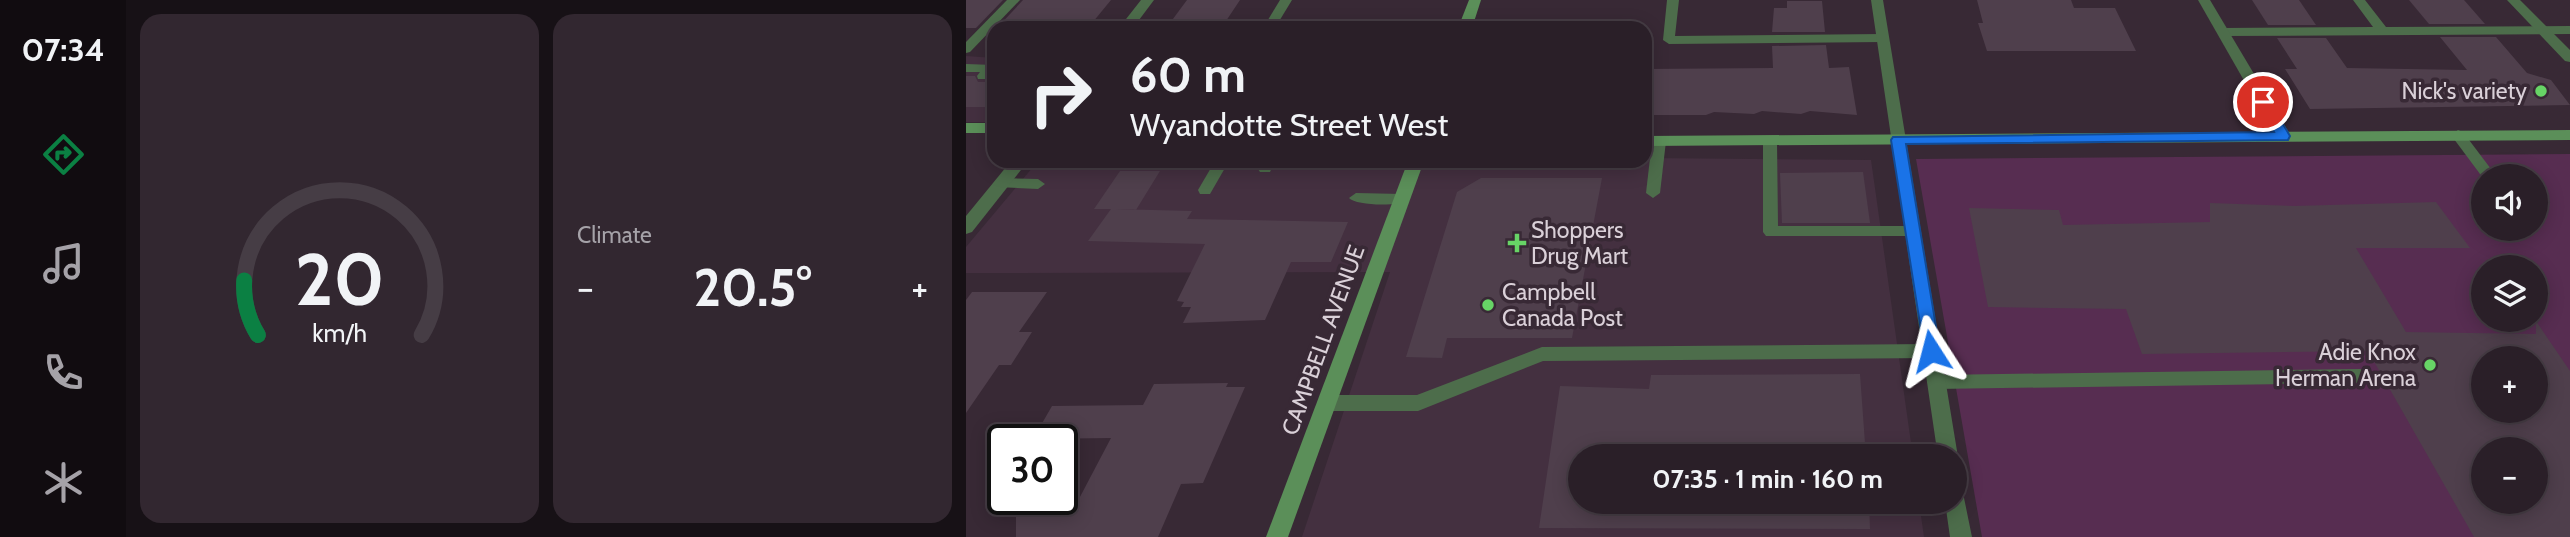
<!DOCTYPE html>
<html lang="en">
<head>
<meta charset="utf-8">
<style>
	:root { --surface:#2a1f28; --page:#322730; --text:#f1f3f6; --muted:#a5a2a8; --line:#463d45; --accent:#0b8043 }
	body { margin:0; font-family:Cabin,sans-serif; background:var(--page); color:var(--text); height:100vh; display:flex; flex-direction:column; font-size:26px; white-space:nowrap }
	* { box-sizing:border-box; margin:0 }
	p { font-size:23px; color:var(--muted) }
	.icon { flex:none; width:38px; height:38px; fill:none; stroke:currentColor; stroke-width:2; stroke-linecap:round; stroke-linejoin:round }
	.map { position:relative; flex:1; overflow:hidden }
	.drawer { display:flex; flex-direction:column; gap:14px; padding:14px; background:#171116; width:840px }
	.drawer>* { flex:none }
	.top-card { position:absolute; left:21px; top:21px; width:665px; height:147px; border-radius:21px; box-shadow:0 4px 18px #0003,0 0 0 2px var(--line); background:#2a1f28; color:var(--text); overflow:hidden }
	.tools { position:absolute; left:1505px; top:164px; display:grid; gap:14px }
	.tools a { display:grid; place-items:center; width:77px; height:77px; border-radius:50%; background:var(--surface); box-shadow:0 4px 18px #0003,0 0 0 2px var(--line); font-size:35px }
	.speed { position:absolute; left:21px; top:424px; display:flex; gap:14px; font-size:35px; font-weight:700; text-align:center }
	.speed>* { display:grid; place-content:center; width:91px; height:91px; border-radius:50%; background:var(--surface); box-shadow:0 4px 18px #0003,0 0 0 2px var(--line); line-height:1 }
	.speed .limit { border:4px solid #111; border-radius:10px; background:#fff; color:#111 }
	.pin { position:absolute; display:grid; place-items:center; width:60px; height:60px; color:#fff; margin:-30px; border:4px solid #fff; border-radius:50%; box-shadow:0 2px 7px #0007 }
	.me { position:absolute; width:77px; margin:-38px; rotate:351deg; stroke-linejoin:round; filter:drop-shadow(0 0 5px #0008) }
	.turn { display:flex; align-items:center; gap:24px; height:147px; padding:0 28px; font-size:32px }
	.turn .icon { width:91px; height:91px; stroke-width:2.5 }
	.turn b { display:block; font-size:49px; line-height:60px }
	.big { font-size:52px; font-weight:700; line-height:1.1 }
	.drawer .tile { flex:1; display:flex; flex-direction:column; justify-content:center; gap:10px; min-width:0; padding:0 24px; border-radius:21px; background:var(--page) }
	.drawer .dial { align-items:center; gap:0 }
	.dial svg { height:182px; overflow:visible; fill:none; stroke:var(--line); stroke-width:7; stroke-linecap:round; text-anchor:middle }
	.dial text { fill:var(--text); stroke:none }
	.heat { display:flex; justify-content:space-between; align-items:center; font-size:38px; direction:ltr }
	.drawer .tiles { flex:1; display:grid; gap:14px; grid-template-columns:repeat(2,1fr) }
	.trip { position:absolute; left:602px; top:444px; width:399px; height:70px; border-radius:35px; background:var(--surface); box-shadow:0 4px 18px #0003,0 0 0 2px var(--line); font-weight:700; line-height:70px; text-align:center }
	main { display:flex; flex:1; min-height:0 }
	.dock { display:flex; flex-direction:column; width:126px; justify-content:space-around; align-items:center; background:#110c10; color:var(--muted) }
	.dock .icon { width:49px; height:49px }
	.dock .active { color:var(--accent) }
	.dock b { font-size:32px; color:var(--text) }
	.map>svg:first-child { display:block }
	.built { fill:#443040 }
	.green { fill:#572d51; fill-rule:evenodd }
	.building { fill:#4f3f4c; fill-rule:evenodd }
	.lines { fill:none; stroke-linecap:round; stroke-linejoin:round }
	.lane { fill:#4d6d4b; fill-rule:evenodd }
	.street { fill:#4d6d4b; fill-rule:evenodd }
	.secondary { fill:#5b8f59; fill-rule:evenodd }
	.route { fill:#1a73e8; stroke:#114b97; stroke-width:2 }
	.poi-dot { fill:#67d466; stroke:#382935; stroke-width:2.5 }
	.labels { text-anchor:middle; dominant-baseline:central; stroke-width:7; stroke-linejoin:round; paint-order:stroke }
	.poi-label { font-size:23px; fill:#dad0d8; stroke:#382935; text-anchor:end }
	.street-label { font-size:23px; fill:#dad0d8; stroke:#382935 }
</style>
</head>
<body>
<main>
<nav class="dock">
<b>07:34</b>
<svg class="icon active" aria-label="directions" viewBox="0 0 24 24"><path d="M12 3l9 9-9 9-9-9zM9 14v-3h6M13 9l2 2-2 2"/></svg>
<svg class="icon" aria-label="music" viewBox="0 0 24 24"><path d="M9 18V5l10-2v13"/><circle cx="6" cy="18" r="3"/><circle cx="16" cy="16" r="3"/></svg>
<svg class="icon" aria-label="phone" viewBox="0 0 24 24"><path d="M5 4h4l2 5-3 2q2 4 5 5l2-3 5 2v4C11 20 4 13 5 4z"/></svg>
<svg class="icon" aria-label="climate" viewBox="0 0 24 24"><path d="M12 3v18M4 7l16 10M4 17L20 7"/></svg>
</nav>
<section class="drawer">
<div class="tiles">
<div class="tile dial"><svg viewBox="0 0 100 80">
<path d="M14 69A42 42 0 1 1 86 69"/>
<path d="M14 69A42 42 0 0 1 8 45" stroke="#0b8043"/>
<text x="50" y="56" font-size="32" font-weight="700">20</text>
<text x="50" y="72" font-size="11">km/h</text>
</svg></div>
<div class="tile"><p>Climate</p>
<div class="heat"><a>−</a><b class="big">20.5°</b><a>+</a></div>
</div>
</div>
</section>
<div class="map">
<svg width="1604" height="537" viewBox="0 0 1604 537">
	<rect width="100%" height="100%" fill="#382935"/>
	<!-- built -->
	<g class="built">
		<path d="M0 56 28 58V122H0Z"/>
		<path d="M679 158 905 160 947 457H614V502H953L958 537H336L424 272 0 273V247L72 161H679Z"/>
	</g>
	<!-- green -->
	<path class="green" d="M1604 154V537H1016L950 159ZM1517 177H1570V229H1517ZM1517 268H1570V320H1517ZM1517 359H1570V411H1517ZM1517 450H1570V502H1517Z"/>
	<!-- building -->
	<g class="building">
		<path d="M0 0H37L10 28H0Z"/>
		<path d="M57 0H145L122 28H31Z"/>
		<path d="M221 0H274L256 27H201Z"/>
		<path d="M1011 0H1105L1108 8H1149L1170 51H1021L1012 23H1017Z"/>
		<path d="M1286 0H1333L1350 25H1302Z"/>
		<path d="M1443 0H1498L1519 24H1463Z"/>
		<path d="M821 1H856L859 32H806L808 8H821Z"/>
		<path d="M1474 37H1530L1561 73 1585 80 1604 105 1344 109 1319 69H1331L1311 38H1360L1381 68 1501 70Z"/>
		<path d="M860 45 863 68 883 67 891 115 844 111 835 114 796 111 788 114 748 112 740 115H679V69L807 68 806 46Z"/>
		<path d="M0 76H9L12 82H22L28 76V107H0Z"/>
		<path d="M154 171H194L170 210 148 209 226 211 221 219 382 222 365 262H325L299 320 217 323 225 307H215L218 302 211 301 239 244 122 241 145 209H128Z"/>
		<path d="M897 172 904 223H816L814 173Z"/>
		<path d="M515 178H636L606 338H481L476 358 440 357 491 192Z"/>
		<path d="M1470 202 1504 248H1390L1440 332 1570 334V321L1604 371V537H1508L1402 351 1176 354 1160 309 1022 307 1003 208 1093 210 1097 225 1244 222V203L1328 206ZM1517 359H1570V411H1517ZM1517 450H1570V502H1517Z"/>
		<path d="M6 292H81L53 332H66L45 365H33L0 413V300Z"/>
		<path d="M894 374 900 457H614V502H903L904 529 573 528 594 386 683 389 685 375Z"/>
		<path d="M262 383 260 387H279L237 483 215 484 192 537H50V514H105L145 438 67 439 86 406 177 405 188 384Z"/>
	</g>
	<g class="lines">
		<!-- lane -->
		<g class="lane">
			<path d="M41 0H54L4 52 0 53V42Z"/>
			<path d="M314 0H326L309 28H297Z"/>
			<path d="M701 0H713L709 36 917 34 923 38 917 42 703 44 697 40Z"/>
			<path d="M1387 0H1399L1420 27 1604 26V34L1257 36 1251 32 1257 28 1407 27Z"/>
			<path d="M0 64 28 65V72L22 79H12L11 76 14 72H0Z"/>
			<path d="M1492 130 1497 132 1531 177 1517 178 1485 135Z"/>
			<path d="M693 136 700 141 694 193 687 198 680 193 686 141Z"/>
			<path d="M804 136 811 141 812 226H947L952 228 955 232 952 236H800L797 232V141Z"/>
			<path d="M249 161H263L244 194H234L232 190Z"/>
			<path d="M295 161H309L304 172H294L292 169Z"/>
			<path d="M36 178 72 179 79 184 72 189 31 187 29 183Z"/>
			<path d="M390 193 436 194 443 199C436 207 390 206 383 198Z"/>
			<path d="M965 344 971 346 974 351 971 356 965 358 577 361 452 411H360L354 408 351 403 354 398 360 395H451L576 347Z"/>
			<path d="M1394 369 1400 371 1403 376 1400 381 1394 383 970 389 964 387 961 382 964 377 970 375Z"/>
		</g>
		<!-- street -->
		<g class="street">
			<path d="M175 0H188L167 28H153Z"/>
			<path d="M905 0H917L992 457 989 464V457H972Z"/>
			<path d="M1232 0H1244L1325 136 1322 140H1312Z"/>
			<path d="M1541 0H1554L1604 50V62L1599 61Z"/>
			<path d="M45 161H62L6 232 0 234V216Z"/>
			<path d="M989 490 997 493 1006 537H984L979 502H989Z"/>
		</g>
		<!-- secondary -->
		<g class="secondary">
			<path d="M503 0H515L506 28H492Z"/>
			<rect x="0" y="123" width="28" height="10"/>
			<path d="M1604 130V140L679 146V136Z"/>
			<path d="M442 161H458L322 537H300Z"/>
		</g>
	</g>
	<!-- route -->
	<path class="route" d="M1297 98 1302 99 1324 136 1322 140 940 144 974 351 971 356H959L925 140 927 137 1308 132 1291 102Z"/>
	<!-- markers -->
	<g class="poi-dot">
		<circle cx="1575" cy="91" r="7"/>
		<path d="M547.5 232.5h7v7h7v7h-7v7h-7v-7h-7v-7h7z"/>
		<circle cx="522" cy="305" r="7"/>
		<circle cx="1464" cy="365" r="7"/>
	</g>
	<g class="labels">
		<!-- poi labels -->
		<g class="poi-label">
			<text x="1561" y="91">Nick's variety</text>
			<text x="565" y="230" text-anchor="start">Shoppers<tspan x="565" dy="26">Drug Mart</tspan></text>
			<text x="536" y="292" text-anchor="start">Campbell<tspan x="536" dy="26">Canada Post</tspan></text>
			<text x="1450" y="352">Adie Knox<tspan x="1450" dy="26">Herman Arena</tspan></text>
		</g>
		<!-- street labels -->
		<g class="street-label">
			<text transform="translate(357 340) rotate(-70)">CAMPBELL AVENUE</text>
		</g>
	</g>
</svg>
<div class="tools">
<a><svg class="icon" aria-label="sound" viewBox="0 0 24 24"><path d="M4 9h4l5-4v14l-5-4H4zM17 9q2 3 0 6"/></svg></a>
<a><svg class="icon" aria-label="layers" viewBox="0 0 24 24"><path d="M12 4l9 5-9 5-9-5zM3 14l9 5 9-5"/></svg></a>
<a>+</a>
<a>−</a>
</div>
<div class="speed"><div class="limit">30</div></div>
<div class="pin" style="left:1297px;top:102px;background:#d93025"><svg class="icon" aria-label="arrive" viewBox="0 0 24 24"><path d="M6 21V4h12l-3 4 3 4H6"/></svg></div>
<svg class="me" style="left:965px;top:351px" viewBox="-20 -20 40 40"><path d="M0-17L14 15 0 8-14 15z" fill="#1a73e8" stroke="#fff" stroke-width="4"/></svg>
<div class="trip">07:35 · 1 min · 160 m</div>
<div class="top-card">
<div class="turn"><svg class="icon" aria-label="right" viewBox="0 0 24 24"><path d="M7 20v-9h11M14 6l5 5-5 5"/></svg><div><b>60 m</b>Wyandotte Street West</div></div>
</div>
</div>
</main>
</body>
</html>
